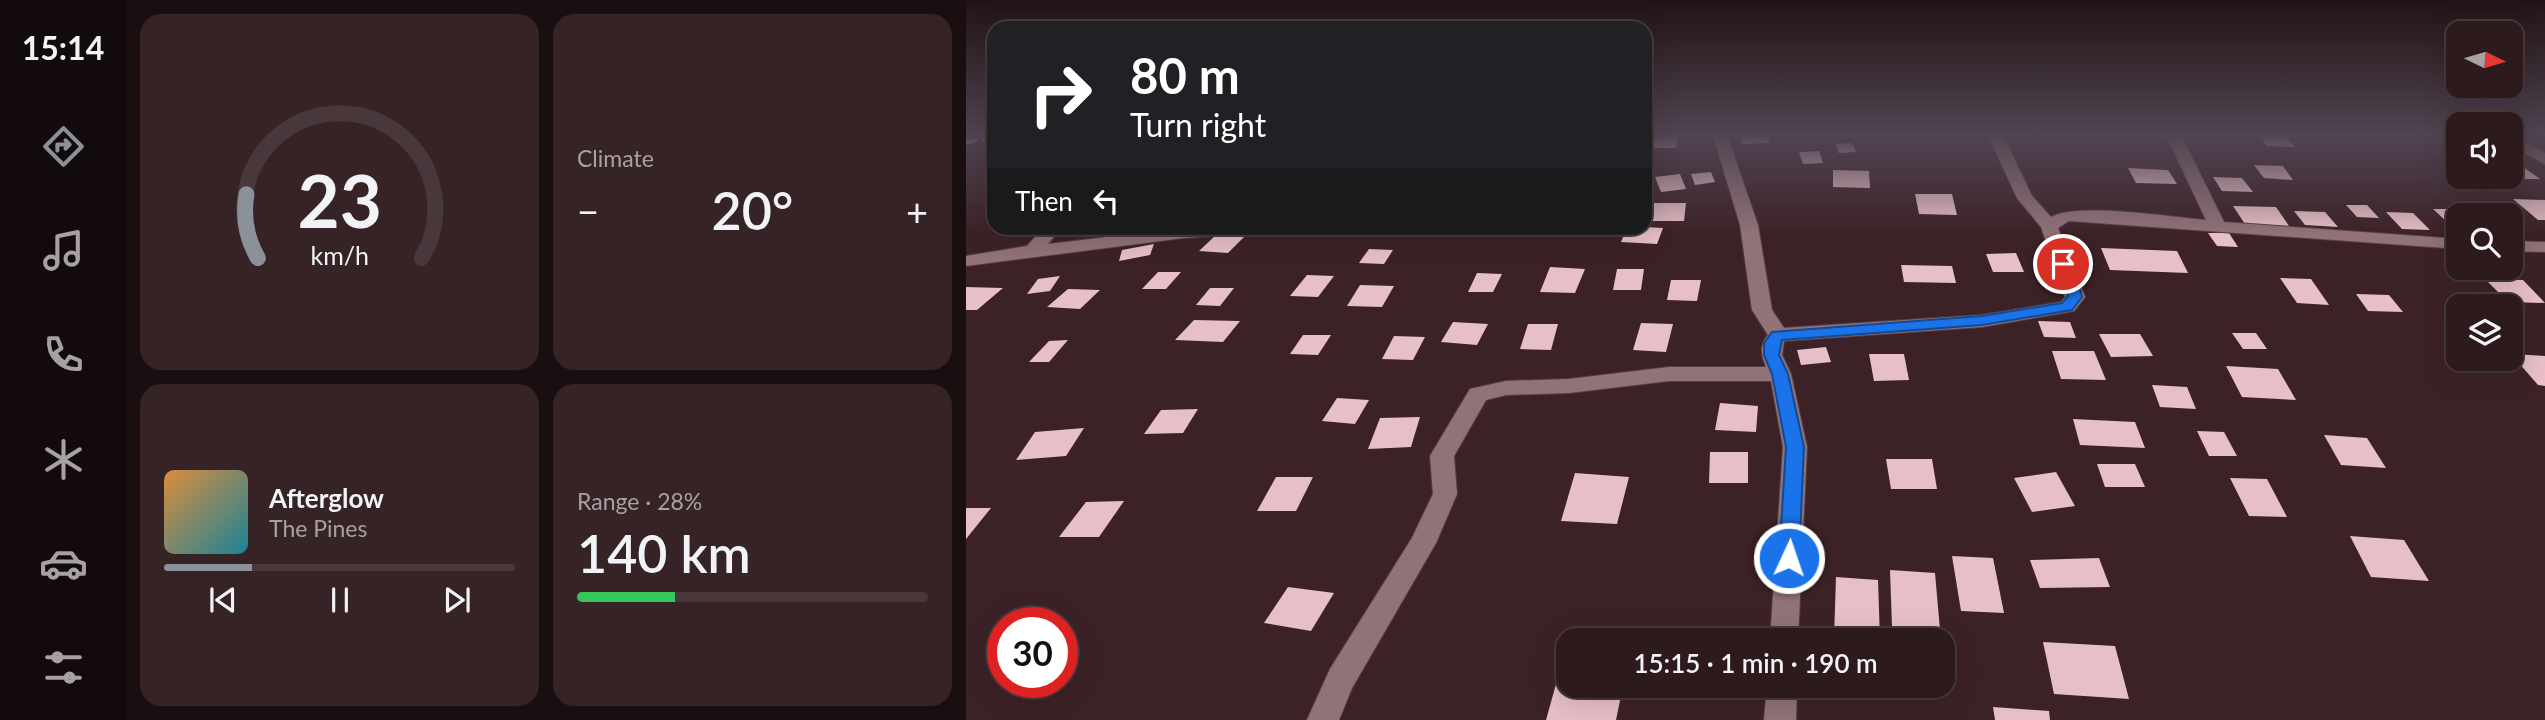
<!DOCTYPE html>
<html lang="en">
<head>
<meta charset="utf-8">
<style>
	:root { --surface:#2d1a1d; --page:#352326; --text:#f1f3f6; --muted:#a7a1a4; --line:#48383b; --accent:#8c9099 }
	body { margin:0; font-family:Lato,sans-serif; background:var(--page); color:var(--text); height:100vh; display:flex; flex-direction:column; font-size:26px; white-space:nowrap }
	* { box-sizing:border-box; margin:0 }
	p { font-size:23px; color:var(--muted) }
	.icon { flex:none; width:38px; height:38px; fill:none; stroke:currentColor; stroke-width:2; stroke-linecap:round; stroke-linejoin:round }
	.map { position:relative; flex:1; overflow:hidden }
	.panel { display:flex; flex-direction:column; gap:14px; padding:14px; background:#190e10; width:840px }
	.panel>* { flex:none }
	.banner { position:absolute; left:21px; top:21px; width:665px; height:214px; border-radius:21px; box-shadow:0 7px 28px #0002,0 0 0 2px var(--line); background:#202124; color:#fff; overflow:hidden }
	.needle { width:46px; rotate:95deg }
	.controls { position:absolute; left:1480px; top:21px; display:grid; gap:14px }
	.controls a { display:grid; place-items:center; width:77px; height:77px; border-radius:14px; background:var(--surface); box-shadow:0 7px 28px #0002,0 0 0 2px var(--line); font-size:35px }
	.speed { position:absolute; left:21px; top:607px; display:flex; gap:14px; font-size:35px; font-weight:700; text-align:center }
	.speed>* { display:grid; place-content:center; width:91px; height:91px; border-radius:50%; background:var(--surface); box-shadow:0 7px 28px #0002,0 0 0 2px var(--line); line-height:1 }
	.speed .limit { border:10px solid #d22; background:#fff; color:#111 }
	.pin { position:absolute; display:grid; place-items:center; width:60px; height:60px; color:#fff; margin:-30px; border:4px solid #fff; border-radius:50%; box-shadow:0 2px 7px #0007 }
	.me { position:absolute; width:77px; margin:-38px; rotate:3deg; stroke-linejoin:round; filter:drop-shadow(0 0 5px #0008) }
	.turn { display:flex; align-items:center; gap:24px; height:147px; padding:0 28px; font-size:32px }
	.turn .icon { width:91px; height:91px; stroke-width:2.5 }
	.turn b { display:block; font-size:49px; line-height:60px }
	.then { display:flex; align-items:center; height:66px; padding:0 28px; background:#0003; gap:14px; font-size:26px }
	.big { font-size:52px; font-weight:600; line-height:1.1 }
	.panel .tile { flex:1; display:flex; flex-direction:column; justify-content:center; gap:10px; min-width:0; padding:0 24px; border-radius:21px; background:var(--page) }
	.panel .dial { align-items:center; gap:0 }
	.dial svg { height:182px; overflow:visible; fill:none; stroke:var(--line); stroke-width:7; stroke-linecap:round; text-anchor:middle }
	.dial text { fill:var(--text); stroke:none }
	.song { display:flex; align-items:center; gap:21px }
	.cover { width:84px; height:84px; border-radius:10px; background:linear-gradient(135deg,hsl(30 70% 55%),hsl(190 70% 35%)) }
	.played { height:7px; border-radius:4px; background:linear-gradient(90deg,var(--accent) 25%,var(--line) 25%) }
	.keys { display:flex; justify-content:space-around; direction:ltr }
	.heat { display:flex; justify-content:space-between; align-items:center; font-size:38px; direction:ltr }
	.charge { height:10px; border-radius:5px; background:linear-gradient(90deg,#34c759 28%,var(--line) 0) }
	.panel .tiles { flex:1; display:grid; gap:14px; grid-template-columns:repeat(2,1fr) }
	.trip { position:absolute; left:590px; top:628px; width:399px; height:70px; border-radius:21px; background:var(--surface); box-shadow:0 7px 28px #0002,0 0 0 2px var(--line); font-weight:600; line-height:70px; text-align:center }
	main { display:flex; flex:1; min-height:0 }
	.menu { display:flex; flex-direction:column; width:126px; justify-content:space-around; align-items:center; background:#120a0c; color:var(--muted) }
	.menu .icon { width:49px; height:49px }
	.menu .current { color:var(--accent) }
	.menu b { font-size:32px; color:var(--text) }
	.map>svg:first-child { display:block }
	.building { fill:#e7bfc6 }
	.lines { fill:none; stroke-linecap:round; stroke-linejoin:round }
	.minor-casing { stroke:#564044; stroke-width:2 }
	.minor { fill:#917277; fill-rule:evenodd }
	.rail { stroke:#e6d3d6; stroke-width:4.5; stroke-dasharray:11 5; stroke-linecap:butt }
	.route { fill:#1a73e8; stroke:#114b97; stroke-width:2 }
</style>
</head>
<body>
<main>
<nav class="menu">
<b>15:14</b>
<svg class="icon current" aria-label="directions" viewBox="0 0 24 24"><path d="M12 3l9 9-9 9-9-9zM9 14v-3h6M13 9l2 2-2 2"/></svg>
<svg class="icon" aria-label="music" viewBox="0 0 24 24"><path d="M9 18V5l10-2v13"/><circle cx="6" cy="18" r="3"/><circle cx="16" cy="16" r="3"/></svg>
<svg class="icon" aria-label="phone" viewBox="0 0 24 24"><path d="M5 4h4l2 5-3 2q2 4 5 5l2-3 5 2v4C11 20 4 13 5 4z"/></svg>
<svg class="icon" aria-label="climate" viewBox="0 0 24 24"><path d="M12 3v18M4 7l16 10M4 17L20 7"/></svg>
<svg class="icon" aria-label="car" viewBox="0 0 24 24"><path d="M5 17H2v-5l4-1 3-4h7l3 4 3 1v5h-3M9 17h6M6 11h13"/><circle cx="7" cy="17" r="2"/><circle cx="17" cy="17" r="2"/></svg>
<svg class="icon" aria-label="filters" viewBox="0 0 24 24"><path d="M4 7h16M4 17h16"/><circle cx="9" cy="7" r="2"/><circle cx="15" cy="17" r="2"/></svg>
</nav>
<section class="panel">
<div class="tiles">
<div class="tile dial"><svg viewBox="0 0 100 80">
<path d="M14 69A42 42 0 1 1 86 69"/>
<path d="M14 69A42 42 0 0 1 9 41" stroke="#8c9099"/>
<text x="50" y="56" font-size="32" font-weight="700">23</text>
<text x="50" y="72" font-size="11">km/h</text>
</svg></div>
<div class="tile"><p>Climate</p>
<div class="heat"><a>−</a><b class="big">20°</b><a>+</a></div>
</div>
<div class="tile">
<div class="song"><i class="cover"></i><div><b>Afterglow</b><p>The Pines</p></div></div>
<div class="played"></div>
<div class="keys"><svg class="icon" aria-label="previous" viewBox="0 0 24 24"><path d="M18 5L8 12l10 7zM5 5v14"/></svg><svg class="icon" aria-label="pause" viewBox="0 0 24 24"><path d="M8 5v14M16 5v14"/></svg><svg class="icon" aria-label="next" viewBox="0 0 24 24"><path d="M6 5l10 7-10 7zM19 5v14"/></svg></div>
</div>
<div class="tile"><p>Range · 28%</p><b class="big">140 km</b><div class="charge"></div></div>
</div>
</section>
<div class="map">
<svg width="1579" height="720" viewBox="0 0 1579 720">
	<rect width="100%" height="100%" fill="#3c2227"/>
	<!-- building -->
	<g class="building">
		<path d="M690 135H713L710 148H686Z"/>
		<path d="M775 135H802L804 143 776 144Z"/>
		<path d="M1292 135H1318L1329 147 1301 146Z"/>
		<path d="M886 143 890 152 873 153 869 144Z"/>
		<path d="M853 151 857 163 837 164 833 152Z"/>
		<path d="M1288 165 1317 166 1327 180 1298 178Z"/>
		<path d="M1545 166H1556L1574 179H1550L1545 175Z"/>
		<path d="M1162 168 1202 170 1211 184 1170 183Z"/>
		<path d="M867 170 903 171 904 188 867 187Z"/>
		<path d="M745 172 749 182 729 185 725 174Z"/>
		<path d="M714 174 720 189 695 192 689 177Z"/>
		<path d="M1247 177 1276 178 1287 192 1256 191Z"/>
		<path d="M949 194H986L991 215 953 214Z"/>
		<path d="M1547 199 1579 200V220H1572Z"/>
		<path d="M687 203H720L718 221H684Z"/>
		<path d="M1380 205H1401L1413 218 1391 217Z"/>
		<path d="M1267 206 1310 207 1323 226 1279 224Z"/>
		<path d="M1467 209H1496L1502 215H1493V222H1481Z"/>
		<path d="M1328 211 1359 212 1372 227 1339 225Z"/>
		<path d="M1420 212 1447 213 1464 230 1436 229Z"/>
		<path d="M661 228 679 227 697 228 691 244 655 242Z"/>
		<path d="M1242 233H1263L1272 247 1251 246Z"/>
		<path d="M250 235 278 237 262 253 233 251Z"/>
		<path d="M188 244 184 255 153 261 156 250Z"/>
		<path d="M1135 248 1211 251 1222 273 1144 270Z"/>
		<path d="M403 249 427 250 418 264 393 263Z"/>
		<path d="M1050 253 1058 272H1027L1020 254Z"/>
		<path d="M935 265 986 266 990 283 938 282Z"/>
		<path d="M584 267 619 269 609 293 574 292Z"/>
		<path d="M651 269H678L675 290H647Z"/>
		<path d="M192 272H215L200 289H176Z"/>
		<path d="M511 273 536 274 527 292H502Z"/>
		<path d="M341 275 368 276 352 297 324 296Z"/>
		<path d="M94 276 84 291 61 294 72 279Z"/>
		<path d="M1314 278 1345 279 1363 305 1331 303Z"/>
		<path d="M1519 279 1557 280 1579 303 1542 302Z"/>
		<path d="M705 280H735L731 301 701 300Z"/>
		<path d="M394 285 428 286 416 307 381 306Z"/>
		<path d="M0 287 37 288 11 310H0Z"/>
		<path d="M244 288H268L254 306 230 305Z"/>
		<path d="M102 289 134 290 114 309 81 307Z"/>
		<path d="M1390 294 1423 295 1437 312 1402 311Z"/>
		<path d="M228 320 274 321 257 342 209 340Z"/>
		<path d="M1072 321 1104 322 1110 338 1078 337Z"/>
		<path d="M487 322 522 324 511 345 475 342Z"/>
		<path d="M675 323 707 324 700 352 667 350Z"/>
		<path d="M562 324H592L585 350 554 349Z"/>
		<path d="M1266 333H1290L1301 349H1277Z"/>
		<path d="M1133 334H1174L1187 356 1145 357Z"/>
		<path d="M337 335H365L352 355 324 354Z"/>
		<path d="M428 336 459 337 447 360 416 359Z"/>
		<path d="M102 340 83 362H63L83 341Z"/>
		<path d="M860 347 865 362 835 365 831 350Z"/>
		<path d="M1086 351H1128L1140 380 1095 379Z"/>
		<path d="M903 354H938L943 380 908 381Z"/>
		<path d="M1545 354 1579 356V386L1572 385Z"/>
		<path d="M1260 366 1312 369 1330 400 1276 397Z"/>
		<path d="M1186 385 1221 387 1230 409 1194 407Z"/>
		<path d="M371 398 403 400 389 424 356 421Z"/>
		<path d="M754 403 792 406 790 432 749 430Z"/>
		<path d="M232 409 217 433 178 434 195 410Z"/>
		<path d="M454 417 445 447 402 449 414 418Z"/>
		<path d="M1107 419 1169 422 1179 448 1114 445Z"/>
		<path d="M118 428 100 456 50 460 69 432Z"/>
		<path d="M1231 431 1258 432 1271 456H1243Z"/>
		<path d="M1358 435 1401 438 1420 468 1375 465Z"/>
		<path d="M744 452H782V483H743Z"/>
		<path d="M920 459H966L971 489H925Z"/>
		<path d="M1131 464H1169L1179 487H1139Z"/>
		<path d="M1090 472 1109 506 1066 512 1048 478Z"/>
		<path d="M609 473 663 477 651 524 595 521Z"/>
		<path d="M310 477H347L330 511H291Z"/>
		<path d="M1264 478 1301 479 1321 517 1283 516Z"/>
		<path d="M158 501 133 537H93L120 502Z"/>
		<path d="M0 508H25L0 539Z"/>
		<path d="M1384 536 1438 540 1463 581 1405 577Z"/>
		<path d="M986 556 1027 558 1038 613 995 611Z"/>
		<path d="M1133 558 1144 587 1074 588 1064 560Z"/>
		<path d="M924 570 969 573 974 630 926 627Z"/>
		<path d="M870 577 912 580 914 640 868 638Z"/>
		<path d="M322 587 368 593 345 631 298 623Z"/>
		<path d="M1077 642 1149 646 1163 699 1088 694Z"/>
		<path d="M595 666H602V686H657L650 720H580Z"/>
		<path d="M1027 707 1083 711 1084 720H1029Z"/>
	</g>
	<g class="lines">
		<!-- minor casing -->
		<g class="minor-casing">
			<g id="minor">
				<path d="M747 135H761L792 225 806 310 818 328 1016 315 1095 302 1099 297 1075 227 1051 198 1022 135H1037L1066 196 1085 217C1111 202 1206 217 1240 220L1200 135H1215L1258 222 1493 239V249L1103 221 1092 228 1119 297 1108 311 1016 327 818 341 816 355 825 374 841 447 832 640H804L817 447 805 381H703L603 393 540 395 520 400 488 456 491 494 470 543 386 688 373 720H341L364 669 446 538 467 494 464 456 504 389 540 381 603 379 703 367H800C795 354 793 346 802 335L786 310 774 225Z"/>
				<path d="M1545 136 1579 153V164L1545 146Z"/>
				<path d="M77 228H95L82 244 218 228H305L296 233 218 238 0 266V256L61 246Z"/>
				<path d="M1545 241 1579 242V252L1545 251Z"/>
				<path d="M801 686H831L830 720H798Z"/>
			</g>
		</g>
		<!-- minor -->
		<use href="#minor" class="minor"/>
		<!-- rail -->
		<path class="rail" d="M0 142 28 137"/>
	</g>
	<!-- sky -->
	<linearGradient id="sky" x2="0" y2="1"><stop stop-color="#211315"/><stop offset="0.57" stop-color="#504452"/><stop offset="1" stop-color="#504452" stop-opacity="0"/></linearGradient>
	<rect width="1579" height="236" fill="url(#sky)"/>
	<!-- route -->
	<path class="route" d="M1097 260C1109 265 1113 284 1116 297L1106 310 1016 325 816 340 813 355 822 374 838 447 833 558 830 564 823 566 816 564 813 558 820 447 806 374 798 355V343L806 332 1016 316 1096 303 1102 296 1099 282 1090 264Z"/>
</svg>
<div class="controls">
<a><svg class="needle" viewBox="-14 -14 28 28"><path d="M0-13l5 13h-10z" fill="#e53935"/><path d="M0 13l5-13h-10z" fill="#a7a1a4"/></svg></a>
<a><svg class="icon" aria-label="sound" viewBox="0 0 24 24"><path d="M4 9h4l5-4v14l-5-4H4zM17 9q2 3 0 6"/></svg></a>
<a><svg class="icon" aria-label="search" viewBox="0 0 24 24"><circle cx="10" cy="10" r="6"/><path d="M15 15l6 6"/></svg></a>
<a><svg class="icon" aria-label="layers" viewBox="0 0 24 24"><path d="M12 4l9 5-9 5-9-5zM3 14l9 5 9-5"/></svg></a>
</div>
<div class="speed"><div class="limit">30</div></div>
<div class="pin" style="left:1097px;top:264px;background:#d93025"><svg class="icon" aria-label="arrive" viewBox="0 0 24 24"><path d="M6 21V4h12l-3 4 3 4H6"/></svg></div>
<svg class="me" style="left:823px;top:558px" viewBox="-20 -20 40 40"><circle r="17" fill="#1a73e8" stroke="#fff" stroke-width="3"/><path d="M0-11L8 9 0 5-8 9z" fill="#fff"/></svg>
<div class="trip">15:15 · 1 min · 190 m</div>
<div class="banner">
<div class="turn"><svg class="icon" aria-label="right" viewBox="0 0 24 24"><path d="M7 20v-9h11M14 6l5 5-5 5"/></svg><div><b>80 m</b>Turn right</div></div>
<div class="then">Then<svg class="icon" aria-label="left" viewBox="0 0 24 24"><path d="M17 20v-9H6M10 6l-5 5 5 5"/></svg></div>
</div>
</div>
</main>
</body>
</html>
